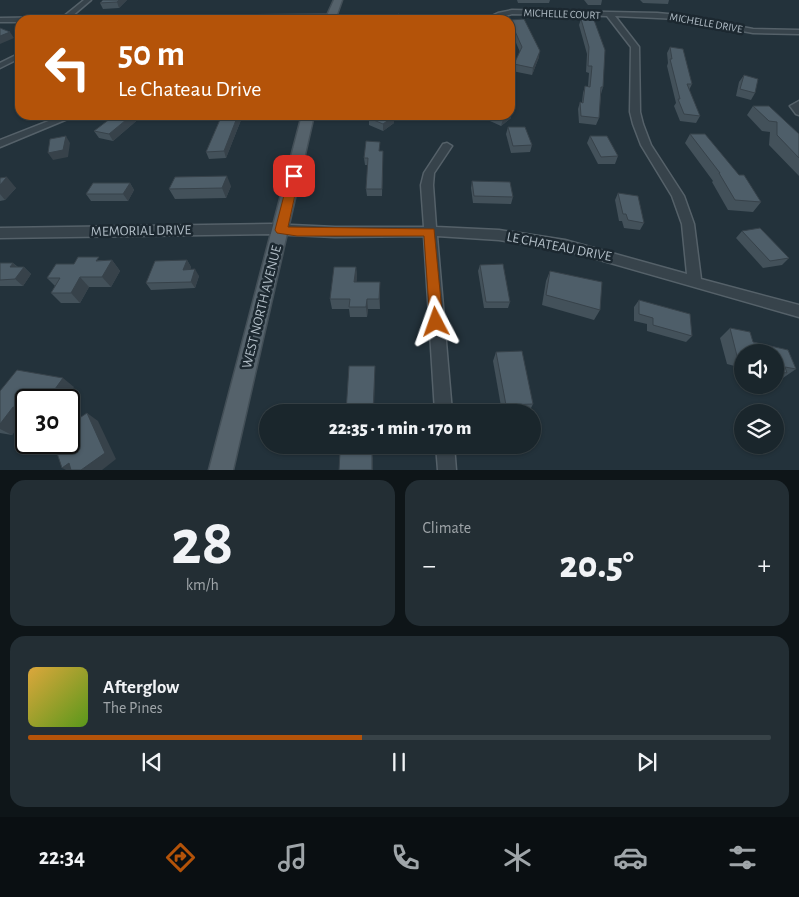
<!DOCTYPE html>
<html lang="en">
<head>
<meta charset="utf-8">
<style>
	:root { --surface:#1a262c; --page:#232e34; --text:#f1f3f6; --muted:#9fa5a9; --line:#384348; --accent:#b45309 }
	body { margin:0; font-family:"Alegreya Sans",sans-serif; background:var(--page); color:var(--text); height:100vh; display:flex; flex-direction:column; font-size:19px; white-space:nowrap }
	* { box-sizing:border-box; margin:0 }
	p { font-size:16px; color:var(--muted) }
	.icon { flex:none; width:28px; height:28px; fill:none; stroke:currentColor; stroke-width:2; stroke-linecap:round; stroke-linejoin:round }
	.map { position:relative; height:470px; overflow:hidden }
	.side { display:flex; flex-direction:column; gap:10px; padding:10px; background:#0e1518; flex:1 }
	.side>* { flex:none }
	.hud { position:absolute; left:15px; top:15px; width:500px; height:105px; border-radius:15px; box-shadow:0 1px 4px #0004,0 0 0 1px var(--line); background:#b45309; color:#fff; overflow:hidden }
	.tools { position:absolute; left:734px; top:344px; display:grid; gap:10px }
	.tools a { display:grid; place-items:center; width:50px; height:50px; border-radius:50%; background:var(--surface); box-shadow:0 1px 4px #0004,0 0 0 1px var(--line); font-size:25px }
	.speed { position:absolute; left:15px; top:389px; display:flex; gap:10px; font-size:25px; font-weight:700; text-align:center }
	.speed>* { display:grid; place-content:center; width:65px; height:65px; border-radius:50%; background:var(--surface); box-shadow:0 1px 4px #0004,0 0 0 1px var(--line); line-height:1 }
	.speed .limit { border:2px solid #111; border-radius:8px; background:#fff; color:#111 }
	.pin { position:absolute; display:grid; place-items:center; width:42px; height:42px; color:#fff; margin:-21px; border-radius:10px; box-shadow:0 2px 8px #0006 }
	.me { position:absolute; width:55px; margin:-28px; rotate:356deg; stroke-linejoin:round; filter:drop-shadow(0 0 4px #0008) }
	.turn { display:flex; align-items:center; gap:18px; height:105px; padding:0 20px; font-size:22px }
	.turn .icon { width:65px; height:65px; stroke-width:2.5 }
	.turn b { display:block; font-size:35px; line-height:42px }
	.big { font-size:38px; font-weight:800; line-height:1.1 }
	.side .tile { flex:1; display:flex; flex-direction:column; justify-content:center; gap:8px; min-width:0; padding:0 18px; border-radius:15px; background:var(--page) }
	.side .dial { align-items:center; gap:0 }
	.dial b { font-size:65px; line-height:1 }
	.song { display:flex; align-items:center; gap:15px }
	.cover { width:60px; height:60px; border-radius:8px; background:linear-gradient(135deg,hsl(40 70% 55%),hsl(90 70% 35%)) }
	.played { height:5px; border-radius:2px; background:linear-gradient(90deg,var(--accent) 45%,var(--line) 45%) }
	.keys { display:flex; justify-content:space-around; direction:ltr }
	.heat { display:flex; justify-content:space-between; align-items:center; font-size:28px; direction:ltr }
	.side .tiles { flex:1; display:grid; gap:10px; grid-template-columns:1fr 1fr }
	.tile:last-child { grid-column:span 2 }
	.trip { position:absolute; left:259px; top:404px; width:282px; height:50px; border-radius:25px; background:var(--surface); box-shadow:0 1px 4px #0004,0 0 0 1px var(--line); font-weight:800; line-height:50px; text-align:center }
	.dock { display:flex; height:80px; justify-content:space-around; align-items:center; background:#0a0f12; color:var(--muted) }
	.dock .icon { width:35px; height:35px }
	.dock .selected { color:var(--accent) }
	.dock b { font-size:22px; color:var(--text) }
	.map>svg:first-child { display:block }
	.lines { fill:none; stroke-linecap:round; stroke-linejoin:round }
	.minor-casing { stroke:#556169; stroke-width:3 }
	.major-casing { stroke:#434f57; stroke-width:3 }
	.minor { fill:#37434b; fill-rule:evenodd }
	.major { fill:#55626b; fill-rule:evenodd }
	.wall { fill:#43515a }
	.shaded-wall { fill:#37424a }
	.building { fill:#4e5e69; stroke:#37424a }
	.route { fill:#b45309; stroke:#753606 }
	.labels { text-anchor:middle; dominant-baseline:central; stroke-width:5; stroke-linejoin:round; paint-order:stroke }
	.far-street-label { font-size:11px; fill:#b2bec7; stroke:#1c2830 }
	.street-label { font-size:14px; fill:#b2bec7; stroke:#1c2830 }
</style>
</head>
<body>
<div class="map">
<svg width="799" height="470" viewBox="0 0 799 470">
	<rect width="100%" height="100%" fill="#23323b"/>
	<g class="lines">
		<!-- minor casing -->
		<g class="minor-casing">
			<g id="minor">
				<path d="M84 0H91L71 17 331 15 334 17 331 19 20 20V22H0V18L63 17Z"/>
				<path d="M512 10 657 13 679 15 753 29 799 30V34L753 33 679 19 615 16 639 47 640 112 643 124 651 145 684 196 694 224 701 279 799 305V317L565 250 499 240 437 236 452 412H435L424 236 335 237 270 234 0 238V228L270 224 335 227H424L421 185 424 173 443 144 447 143 452 146 434 173 433 185 436 227 499 230 565 240 687 274 682 224 672 196 641 145 633 124 630 112 631 47 607 16 512 14 492 20H483L498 13Z"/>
				<path d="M20 53V58L0 68V63Z"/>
				<path d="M799 101V115L796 114 790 106Z"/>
				<path d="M64 115H77L0 147V140Z"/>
				<path d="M436 445H454L456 470H438Z"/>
			</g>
		</g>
		<!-- major casing -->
		<g class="major-casing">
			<g id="major">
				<path d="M334 0H342L335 20H325Z"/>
				<path d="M302 115H314L233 470H209Z"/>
			</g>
		</g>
		<!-- minor -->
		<use href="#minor" class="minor"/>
		<!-- major -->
		<use href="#major" class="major"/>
	</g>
	<!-- wall -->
	<g class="wall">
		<path d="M127 0 119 8 103 9 100 3Z"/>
		<path d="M517 0H550L549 3H518Z"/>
		<path d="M584 0H602L601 5H588Z"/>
		<path d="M640 0H669L668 4 643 3Z"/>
		<path d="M581 19 603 87 601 94 599 118 596 125 579 123 578 109 580 102H582L583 93 585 86H588L589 73 586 72 587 54 579 25Z"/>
		<path d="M510 20 539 57 532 75 512 71 514 64 520 52 510 29Z"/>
		<path d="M670 47 692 84 689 90 700 116 696 123 680 121 674 106 676 103 667 66 668 63 667 53Z"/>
		<path d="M744 75 755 93 751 100 736 96 739 82Z"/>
		<path d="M753 106 799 134V176L769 145 770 132 762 131 747 115Z"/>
		<path d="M222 115H243L226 158 209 159 206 152Z"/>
		<path d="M480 115H510L511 118 501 126 479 116Z"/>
		<path d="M142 116 113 141 99 138 94 131Z"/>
		<path d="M369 118 394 123 383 131 369 125Z"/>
		<path d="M508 127 532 145 530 152 511 153 506 134Z"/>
		<path d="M690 134 761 202 753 212 728 210 712 182 713 181 685 143Z"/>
		<path d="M590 136 618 156 615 164H598L587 143Z"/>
		<path d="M380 151H383L382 196H367L366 189 368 165H365L364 158Z"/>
		<path d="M0 178 16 188 5 200 0 201Z"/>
		<path d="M472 181 513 197 511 204 473 203 471 188Z"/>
		<path d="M130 183 134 190 128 201H91L86 194Z"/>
		<path d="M231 186 226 198 175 199 169 189Z"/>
		<path d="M618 193 644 223 640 230 624 228 622 221H619L615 200Z"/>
		<path d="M742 231 789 258 782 265 763 268 736 238Z"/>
		<path d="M101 260H112L120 271 111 287H89L80 303H61L51 293 55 286 47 278 74 264Z"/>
		<path d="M187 260 191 267 190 270 199 276 195 288 151 290 146 283Z"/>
		<path d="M0 263H13L18 267H24L31 274 23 286H0Z"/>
		<path d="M480 265 510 302 508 308H484L478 271Z"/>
		<path d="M356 267 357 277 356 282H380V309H368L367 317H350L349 309H332L330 299Z"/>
		<path d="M550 271 600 310 594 320 542 305 546 281Z"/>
		<path d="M639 300 692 336 686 342 647 331V324L634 321V307Z"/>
		<path d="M730 328 750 332 753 342 788 350 796 369 783 378H781L775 381V352H742V368L727 364 720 338Z"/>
		<path d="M496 352 533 404 529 412H502L493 361Z"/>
		<path d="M74 387 26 400V416L12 435 0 433V391Z"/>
	</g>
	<!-- shaded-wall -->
	<g class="shaded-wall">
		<path d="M119 0H127L119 8 117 2Z"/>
		<path d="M399 14V20H394Z"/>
		<path d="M10 32 14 38 0 44V36Z"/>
		<path d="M540 51 539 57 532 75 533 68Z"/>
		<path d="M512 111 511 118 501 126 503 119 507 115H510V113Z"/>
		<path d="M132 115H141L142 116 113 141 109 134Z"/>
		<path d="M238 115H243L226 158 224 151Z"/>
		<path d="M394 116V123L383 131V124Z"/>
		<path d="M66 136 70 143 68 157 53 160 48 153Z"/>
		<path d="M227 176 231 186 226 198 222 188Z"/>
		<path d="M7 177 16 188 5 200 0 194V185Z"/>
		<path d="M130 183 134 190 128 201 123 194Z"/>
		<path d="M112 260 120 271 111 287 102 277Z"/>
		<path d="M187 260 191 267 187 277 183 270Z"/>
		<path d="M13 263 20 270 10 267Z"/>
		<path d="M24 267 31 274 23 286 15 279Z"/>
		<path d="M356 267 357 277 356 292 354 282Z"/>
		<path d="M195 269 199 276 195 288 191 282Z"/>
		<path d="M80 277 89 287 80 303 71 293Z"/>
		<path d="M380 282V309L379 299Z"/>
		<path d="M367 299 368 309 367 317 366 307Z"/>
		<path d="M375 366V371L374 412H373Z"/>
		<path d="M63 378 74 387 65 400H47Z"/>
		<path d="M13 407 26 415V416L12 435 0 429V424Z"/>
		<path d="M87 413 98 421 116 459 102 470H81Z"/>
		<path d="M372 452 373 458V470H372Z"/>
		<path d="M69 463 81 470H66L62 468Z"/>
	</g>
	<!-- building -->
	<g class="building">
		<path d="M103 0H119L117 2 100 3Z"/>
		<path d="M399 14 394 20H381Z"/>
		<path d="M524 19 540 51 533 68 514 64 522 47 510 20Z"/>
		<path d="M581 19 594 20 605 50 603 87H601L599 118 581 116 580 102 583 103 585 86 590 87 592 66H588L589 47Z"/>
		<path d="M0 28 10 32 0 36Z"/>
		<path d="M670 47 683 49 692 84H687L700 116 684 114 678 99H680L670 59H672Z"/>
		<path d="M744 75 758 79 755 93 740 89Z"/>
		<path d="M753 106H769L799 134V158L777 135V122L769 121Z"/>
		<path d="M115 115H132L109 134 94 131Z"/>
		<path d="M222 115H238L224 151 206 152Z"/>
		<path d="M373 115H392L394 116 383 124 369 118Z"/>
		<path d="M494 115H507L503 119Z"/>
		<path d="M508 127H525L532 145 513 146Z"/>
		<path d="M690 134H705L739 175H744L761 202 735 200 719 173H720Z"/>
		<path d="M66 136 63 150 48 153 50 139Z"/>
		<path d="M590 136H607L618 156 601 157Z"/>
		<path d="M366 141 380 142 379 151H383L382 189H366L368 158H364Z"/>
		<path d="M227 176 222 188 169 189 175 177Z"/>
		<path d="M7 177 0 185V178Z"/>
		<path d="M472 181 510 182 513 197 474 196Z"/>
		<path d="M93 183H130L123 194H86Z"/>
		<path d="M618 193 638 196 644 223 628 220 626 214H623Z"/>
		<path d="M760 228 789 258 770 261 742 231Z"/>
		<path d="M78 257H99L96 261 112 260 102 277H80L71 293H51L60 278H47L56 264H74Z"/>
		<path d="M187 260 183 270 195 269 191 282 146 283 155 261Z"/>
		<path d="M0 263H13L10 267H24L15 279 0 280Z"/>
		<path d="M503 264 510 302H486L480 265Z"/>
		<path d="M334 267H356L354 282H380L379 299H367L366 307H349L350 299H330Z"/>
		<path d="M550 271 602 282 600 310 546 295Z"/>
		<path d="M639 300 690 314 692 336 653 325V318L639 314Z"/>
		<path d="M730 328 750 332 753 342 788 350 796 369 785 367 787 373 775 371V352H742V357L737 356Z"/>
		<path d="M522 351 533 404 506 405 496 352Z"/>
		<path d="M349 366H375L373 412H346Z"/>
		<path d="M17 370 63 378 47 400H26V410L13 407 0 424V391Z"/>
		<path d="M87 413 105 453 81 470H71L69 463 62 468 57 453 63 449 61 442H69V425Z"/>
		<path d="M340 452H372V470H339Z"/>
	</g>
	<!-- route -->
	<path class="route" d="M294 173 299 176 288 227 434 229 443 322 441 326 436 328 432 326 430 322 424 236H297L277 233 275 230 289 176Z"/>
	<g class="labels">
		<!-- far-street labels -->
		<g class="far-street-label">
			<text transform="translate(562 14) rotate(2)">MICHELLE COURT</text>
			<text transform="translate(706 23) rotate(10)">MICHELLE DRIVE</text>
		</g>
		<!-- street labels -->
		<g class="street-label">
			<text transform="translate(141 231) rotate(-1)">MEMORIAL DRIVE</text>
			<text transform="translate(559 247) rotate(11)">LE CHATEAU DRIVE</text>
			<text transform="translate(262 307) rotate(-76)">WEST NORTH AVENUE</text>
		</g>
	</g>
</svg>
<div class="tools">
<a><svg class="icon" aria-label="sound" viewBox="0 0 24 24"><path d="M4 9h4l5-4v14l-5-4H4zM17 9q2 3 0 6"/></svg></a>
<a><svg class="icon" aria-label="layers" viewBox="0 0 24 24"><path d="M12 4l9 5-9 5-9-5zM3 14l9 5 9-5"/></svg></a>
</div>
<div class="speed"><div class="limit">30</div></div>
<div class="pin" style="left:294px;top:176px;background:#d93025"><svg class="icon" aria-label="arrive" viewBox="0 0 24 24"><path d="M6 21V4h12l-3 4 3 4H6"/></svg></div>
<svg class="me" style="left:436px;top:322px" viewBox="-20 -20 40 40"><path d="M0-17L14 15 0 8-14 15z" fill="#b45309" stroke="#fff" stroke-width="4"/></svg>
<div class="trip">22:35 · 1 min · 170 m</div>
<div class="hud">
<div class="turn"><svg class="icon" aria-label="left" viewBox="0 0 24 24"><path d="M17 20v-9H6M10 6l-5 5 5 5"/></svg><div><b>50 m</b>Le Chateau Drive</div></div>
</div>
</div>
<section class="side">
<div class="tiles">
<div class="tile dial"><b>28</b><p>km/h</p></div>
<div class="tile"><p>Climate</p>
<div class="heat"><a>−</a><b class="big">20.5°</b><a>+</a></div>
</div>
<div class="tile">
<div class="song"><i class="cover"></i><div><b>Afterglow</b><p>The Pines</p></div></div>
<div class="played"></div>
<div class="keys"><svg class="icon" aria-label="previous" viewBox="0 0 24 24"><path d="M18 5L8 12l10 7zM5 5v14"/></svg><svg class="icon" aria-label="pause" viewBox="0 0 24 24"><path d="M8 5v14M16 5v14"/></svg><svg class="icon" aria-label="next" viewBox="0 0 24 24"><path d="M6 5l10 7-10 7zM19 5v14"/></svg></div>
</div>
</div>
</section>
<nav class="dock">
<b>22:34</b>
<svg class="icon selected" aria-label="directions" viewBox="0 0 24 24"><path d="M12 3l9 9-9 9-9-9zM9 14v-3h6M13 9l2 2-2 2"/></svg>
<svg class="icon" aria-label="music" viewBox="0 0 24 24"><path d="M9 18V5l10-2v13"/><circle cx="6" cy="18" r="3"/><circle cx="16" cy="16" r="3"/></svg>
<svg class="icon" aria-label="phone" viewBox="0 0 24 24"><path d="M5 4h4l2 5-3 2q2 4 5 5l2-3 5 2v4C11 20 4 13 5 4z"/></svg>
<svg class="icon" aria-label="climate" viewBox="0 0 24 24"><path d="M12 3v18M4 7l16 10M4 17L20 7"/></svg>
<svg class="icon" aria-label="car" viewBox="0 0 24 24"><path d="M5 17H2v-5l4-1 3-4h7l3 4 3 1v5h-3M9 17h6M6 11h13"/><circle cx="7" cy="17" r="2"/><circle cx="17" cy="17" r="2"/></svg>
<svg class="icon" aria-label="filters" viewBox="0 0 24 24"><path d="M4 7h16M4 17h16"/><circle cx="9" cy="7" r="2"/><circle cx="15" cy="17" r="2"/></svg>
</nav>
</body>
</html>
